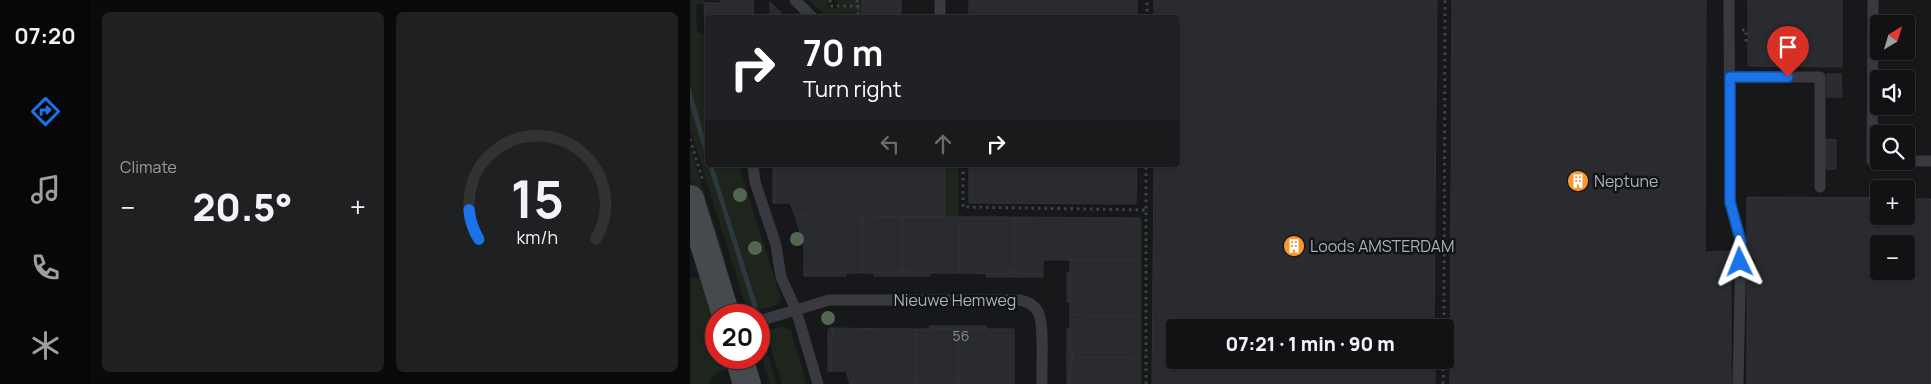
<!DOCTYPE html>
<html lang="en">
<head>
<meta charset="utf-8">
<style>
	:root { --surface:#111214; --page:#1e2022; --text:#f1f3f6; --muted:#9c9ea0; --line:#303234; --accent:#1a73e8 }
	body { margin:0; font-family:Manrope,sans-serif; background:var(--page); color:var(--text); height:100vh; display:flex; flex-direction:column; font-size:19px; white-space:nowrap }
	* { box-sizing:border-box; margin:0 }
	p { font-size:16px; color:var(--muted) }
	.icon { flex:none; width:28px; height:28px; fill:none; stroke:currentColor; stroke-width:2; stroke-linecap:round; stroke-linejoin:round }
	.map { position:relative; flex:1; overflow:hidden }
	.details { display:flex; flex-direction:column; gap:12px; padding:12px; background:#090a0b; width:600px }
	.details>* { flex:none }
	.guide { position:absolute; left:15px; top:15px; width:475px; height:152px; border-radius:5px; box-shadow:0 1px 4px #0004,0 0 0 1px var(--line); background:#202124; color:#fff; overflow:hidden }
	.needle { width:32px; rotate:38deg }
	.buttons { position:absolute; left:1180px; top:15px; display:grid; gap:10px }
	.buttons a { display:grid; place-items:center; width:45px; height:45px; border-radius:5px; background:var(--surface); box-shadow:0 1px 4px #0004,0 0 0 1px var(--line); font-size:25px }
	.speed { position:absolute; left:15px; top:304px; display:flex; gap:10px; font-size:25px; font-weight:700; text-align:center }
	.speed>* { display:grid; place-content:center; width:65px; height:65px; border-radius:50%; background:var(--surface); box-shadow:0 1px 4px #0004,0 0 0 1px var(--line); line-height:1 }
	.speed .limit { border:8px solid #d22; background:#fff; color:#111 }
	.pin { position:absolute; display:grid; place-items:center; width:42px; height:42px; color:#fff; margin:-51px -21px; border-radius:50% 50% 50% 0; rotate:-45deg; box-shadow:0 0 5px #0007 }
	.pin .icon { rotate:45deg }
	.me { position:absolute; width:55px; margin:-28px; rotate:358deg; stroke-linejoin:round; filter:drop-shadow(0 0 4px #0008) }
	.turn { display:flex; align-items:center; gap:18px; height:105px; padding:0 15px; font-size:22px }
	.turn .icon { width:65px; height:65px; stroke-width:2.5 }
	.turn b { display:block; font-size:35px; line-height:42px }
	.lanes { display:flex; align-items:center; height:48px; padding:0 15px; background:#0003; justify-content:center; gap:25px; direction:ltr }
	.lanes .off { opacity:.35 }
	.big { font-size:38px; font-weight:800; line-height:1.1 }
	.details .widget { flex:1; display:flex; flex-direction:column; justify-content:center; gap:8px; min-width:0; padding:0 18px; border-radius:8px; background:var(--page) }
	.details .dial { align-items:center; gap:0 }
	.dial svg { height:130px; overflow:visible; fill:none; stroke:var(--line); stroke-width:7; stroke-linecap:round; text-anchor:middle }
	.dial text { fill:var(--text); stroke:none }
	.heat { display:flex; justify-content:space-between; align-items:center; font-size:28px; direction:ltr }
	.details .tiles { flex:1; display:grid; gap:12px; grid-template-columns:repeat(2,1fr) }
	.trip { position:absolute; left:476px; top:319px; width:288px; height:50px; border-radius:5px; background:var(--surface); box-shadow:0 1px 4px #0004,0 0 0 1px var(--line); font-weight:800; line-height:50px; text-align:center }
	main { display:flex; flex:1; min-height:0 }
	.dock { display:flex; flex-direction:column; width:90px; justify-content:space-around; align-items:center; background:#070708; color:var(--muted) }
	.dock .icon { width:35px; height:35px }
	.dock .current { color:var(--accent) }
	.dock b { font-size:22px; color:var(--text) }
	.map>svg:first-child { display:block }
	.green { fill:#1d251d }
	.water { fill:#2d393e }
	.building { fill:#2a2b2e; stroke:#313236; fill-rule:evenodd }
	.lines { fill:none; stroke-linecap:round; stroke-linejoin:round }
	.path { stroke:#3e4246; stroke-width:3; stroke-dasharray:2.5 4; stroke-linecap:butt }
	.service { stroke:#383a3f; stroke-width:11 }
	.secondary { stroke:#464a4f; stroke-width:28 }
	.tree { fill:#526652 }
	.route-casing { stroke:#114b97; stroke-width:12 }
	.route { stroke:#1a73e8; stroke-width:9 }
	.labels { text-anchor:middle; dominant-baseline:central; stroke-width:5; stroke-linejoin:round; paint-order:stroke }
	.number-label { font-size:14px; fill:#888f96 }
	.poi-label { font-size:16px; fill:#a9b1ba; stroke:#121315; text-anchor:start }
	.street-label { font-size:16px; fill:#a9b1ba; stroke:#121315 }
</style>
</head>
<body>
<main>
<nav class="dock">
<b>07:20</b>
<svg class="icon current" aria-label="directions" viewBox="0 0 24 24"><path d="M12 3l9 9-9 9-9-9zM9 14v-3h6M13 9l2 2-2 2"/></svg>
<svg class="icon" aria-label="music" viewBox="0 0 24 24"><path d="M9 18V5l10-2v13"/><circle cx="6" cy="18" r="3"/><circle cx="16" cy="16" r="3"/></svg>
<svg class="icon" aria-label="phone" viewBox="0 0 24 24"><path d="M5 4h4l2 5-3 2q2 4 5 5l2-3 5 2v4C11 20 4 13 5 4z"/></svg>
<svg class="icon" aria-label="climate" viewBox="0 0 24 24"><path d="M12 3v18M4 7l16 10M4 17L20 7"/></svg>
</nav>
<section class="details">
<div class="tiles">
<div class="widget"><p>Climate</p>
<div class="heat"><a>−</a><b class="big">20.5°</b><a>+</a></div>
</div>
<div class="widget dial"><svg viewBox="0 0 100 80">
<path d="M14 69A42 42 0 1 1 86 69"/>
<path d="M14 69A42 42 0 0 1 8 51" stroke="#1a73e8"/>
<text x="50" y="56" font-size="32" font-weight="700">15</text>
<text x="50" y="72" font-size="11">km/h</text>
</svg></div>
</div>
</section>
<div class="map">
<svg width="1241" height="384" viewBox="0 0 1241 384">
	<rect width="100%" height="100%" fill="#17181a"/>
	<!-- green -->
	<g class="green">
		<path d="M0 0H14V3L6 5 7 31 17 38V146L0 86Z"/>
		<path d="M119 0H137L138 9 150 8V4L145 0H172V17H137Z"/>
		<path d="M0 105 63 308 68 306 23 165H49L91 299 87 305 58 313 0 129Z"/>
		<path d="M0 147 36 262 35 266 28 267 0 178Z"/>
		<rect x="255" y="165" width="13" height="52"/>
		<rect x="450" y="218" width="2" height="166"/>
		<path d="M17 277 26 315V358H42L41 368 28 372 17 384H0V278Z"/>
		<path d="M90 327H94L101 331 117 384H92L80 345 75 347 87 384H80L69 348V341L74 331Z"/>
	</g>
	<!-- water -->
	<g class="water">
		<path d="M0 86 17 146V162L0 105Z"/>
		<path d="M18 165H23L68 307 63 308Z"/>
	</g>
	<!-- building -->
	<g class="building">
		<path d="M30 0H63L64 18H18V36H15L14 3H31Z"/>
		<rect x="172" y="0" width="39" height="18"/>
		<rect x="279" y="0" width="168" height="18"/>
		<path d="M464 0H747L744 328H485V360H745V384H462L464 165H488V18H464Z"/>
		<path d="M762 0H1016L1015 252 1041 251V384H760Z"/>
		<path d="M1058 0H1152V67L1058 66Z"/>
		<path d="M80 2 96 18H80Z"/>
		<path d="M1137 74H1151L1152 97H1137Z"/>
		<path d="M1136 139 1146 140V169H1136Z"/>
		<path d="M83 165H88L86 166V203H83Z"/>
		<path d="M88 165H255V217L105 216 100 203H86V166Z"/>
		<path d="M279 165H447L446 204 279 203Z"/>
		<path d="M1057 197 1189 198H1060V201H1057Z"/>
		<path d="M1060 198H1189V216H1216V199H1241V384H1057V201H1060ZM1189 244H1216V271H1189Z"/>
		<path d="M105 216H172V273H120V271H115L114 276V245Z"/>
		<path d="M172 216 212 217V276V271H206L207 273H172Z"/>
		<path d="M212 217H270V273H218V271H213L212 276Z"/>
		<path d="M270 217H324V277V271H318V274L270 273Z"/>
		<path d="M324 217 450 218V260H353V274H330V272H325L324 277Z"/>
		<path d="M380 260H450V316L380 315V279H382V274L377 273H380Z"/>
		<path d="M115 271H120V273H156V276H115Z"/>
		<path d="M206 271H212V276H184V273H207Z"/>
		<path d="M212 271H218V273H240V276H212Z"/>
		<path d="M318 271H324V277H296V274H318Z"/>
		<path d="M325 272H330V274H353V277H324Z"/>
		<path d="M377 274H382V279H380V302H377Z"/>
		<path d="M380 315 450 316V358L377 357H382V351H380Z"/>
		<path d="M240 326H268V331H262V329H239Z"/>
		<path d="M268 326V384H225L226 329H262V331H267Z"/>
		<path d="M268 326 269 331H274V329H324V384H268Z"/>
		<path d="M268 326H296V329H274V331H268Z"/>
		<path d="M138 328 226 329 225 384H160L156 371H141L142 334 143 335V330Z"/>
		<path d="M377 329H380V351H382V357H377Z"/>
		<path d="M138 330H143V335L142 334 141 371H138Z"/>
		<path d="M377 357 450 358V384H380V363H382V358Z"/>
		<path d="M377 357H382V363H380V384H377Z"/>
	</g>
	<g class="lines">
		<!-- path -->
		<g class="path">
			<path d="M140 0V6H172"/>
			<path d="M167 0V6"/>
			<path d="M168 6V18"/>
			<path d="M457 18V0"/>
			<path d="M1052 30H1056V43L1058 44"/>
			<path d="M0 139 13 181"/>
			<path d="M273 165V207L456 210"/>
			<path d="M754 328 755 0"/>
			<path d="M456 384V165"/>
			<path d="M753 384 754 360"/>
		</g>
		<!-- service -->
		<g class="service">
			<path d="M105 0 123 18"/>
			<path d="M1039 0 1040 202 1051 242 1048 384"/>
			<path d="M1183 0 1182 161H1189"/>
			<path d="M250 18V0"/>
			<path d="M1040 77H1130V187"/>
			<path d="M1216 161H1241"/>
			<path d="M63 165 65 182 86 245 91 277 106 310 69 321"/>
			<path d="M128 384 106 310 139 300H328C336 301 344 304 348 312 355 325 351 368 352 384"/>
		</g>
		<!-- secondary -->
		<g class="secondary">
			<path d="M0 199 36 315"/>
			<path d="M49 358 57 384"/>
		</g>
	</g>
	<!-- trees -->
	<g class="tree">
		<circle cx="50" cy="195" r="7"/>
		<circle cx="107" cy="239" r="7"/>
		<circle cx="65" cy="248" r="7"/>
		<circle cx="138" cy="318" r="7"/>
	</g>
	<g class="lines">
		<!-- route casing -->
		<g class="route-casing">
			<path id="route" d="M1050 262 1051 242 1040 202V77H1098"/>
		</g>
		<!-- route -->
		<use href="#route" class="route"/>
	</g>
	<!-- icons -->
	<defs>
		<g id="building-disc" transform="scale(1.125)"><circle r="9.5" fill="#f99630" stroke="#121315"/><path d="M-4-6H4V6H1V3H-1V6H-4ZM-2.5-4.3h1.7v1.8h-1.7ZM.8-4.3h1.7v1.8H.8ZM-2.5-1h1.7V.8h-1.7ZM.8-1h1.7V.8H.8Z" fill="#fff"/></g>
	</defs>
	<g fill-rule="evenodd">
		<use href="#building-disc" x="888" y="181"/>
		<use href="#building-disc" x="604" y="246"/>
	</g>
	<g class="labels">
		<!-- number labels -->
		<g class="number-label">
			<text x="271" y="335">56</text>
		</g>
		<!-- poi labels -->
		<g class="poi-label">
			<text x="904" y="181">Neptune</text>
			<text x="620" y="246">Loods AMSTERDAM</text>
		</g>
		<!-- street labels -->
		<g class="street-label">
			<text x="265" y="300">Nieuwe Hemweg</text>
		</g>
	</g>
</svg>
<div class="buttons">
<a><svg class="needle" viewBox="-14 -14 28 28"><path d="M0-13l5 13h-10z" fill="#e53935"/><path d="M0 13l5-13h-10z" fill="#9c9ea0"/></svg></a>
<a><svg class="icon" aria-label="sound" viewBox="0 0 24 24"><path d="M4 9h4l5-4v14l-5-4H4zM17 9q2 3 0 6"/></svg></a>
<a><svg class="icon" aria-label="search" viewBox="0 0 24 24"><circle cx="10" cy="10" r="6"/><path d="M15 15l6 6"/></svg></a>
<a>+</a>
<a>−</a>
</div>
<div class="speed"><div class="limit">20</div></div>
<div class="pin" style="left:1098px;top:77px;background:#d93025"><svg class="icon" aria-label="arrive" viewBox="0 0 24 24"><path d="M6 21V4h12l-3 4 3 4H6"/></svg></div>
<svg class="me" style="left:1050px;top:262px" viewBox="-20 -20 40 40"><path d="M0-17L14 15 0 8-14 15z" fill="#1a73e8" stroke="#fff" stroke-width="4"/></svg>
<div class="trip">07:21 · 1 min · 90 m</div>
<div class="guide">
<div class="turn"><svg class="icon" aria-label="right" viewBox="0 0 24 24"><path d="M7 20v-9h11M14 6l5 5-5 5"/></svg><div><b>70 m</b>Turn right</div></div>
<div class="lanes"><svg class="icon off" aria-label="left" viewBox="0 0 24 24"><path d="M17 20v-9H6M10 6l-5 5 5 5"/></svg><svg class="icon off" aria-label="ahead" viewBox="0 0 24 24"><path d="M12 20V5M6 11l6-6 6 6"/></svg><svg class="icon" aria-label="right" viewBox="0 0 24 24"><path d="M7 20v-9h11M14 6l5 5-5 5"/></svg></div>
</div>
</div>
</main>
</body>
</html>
